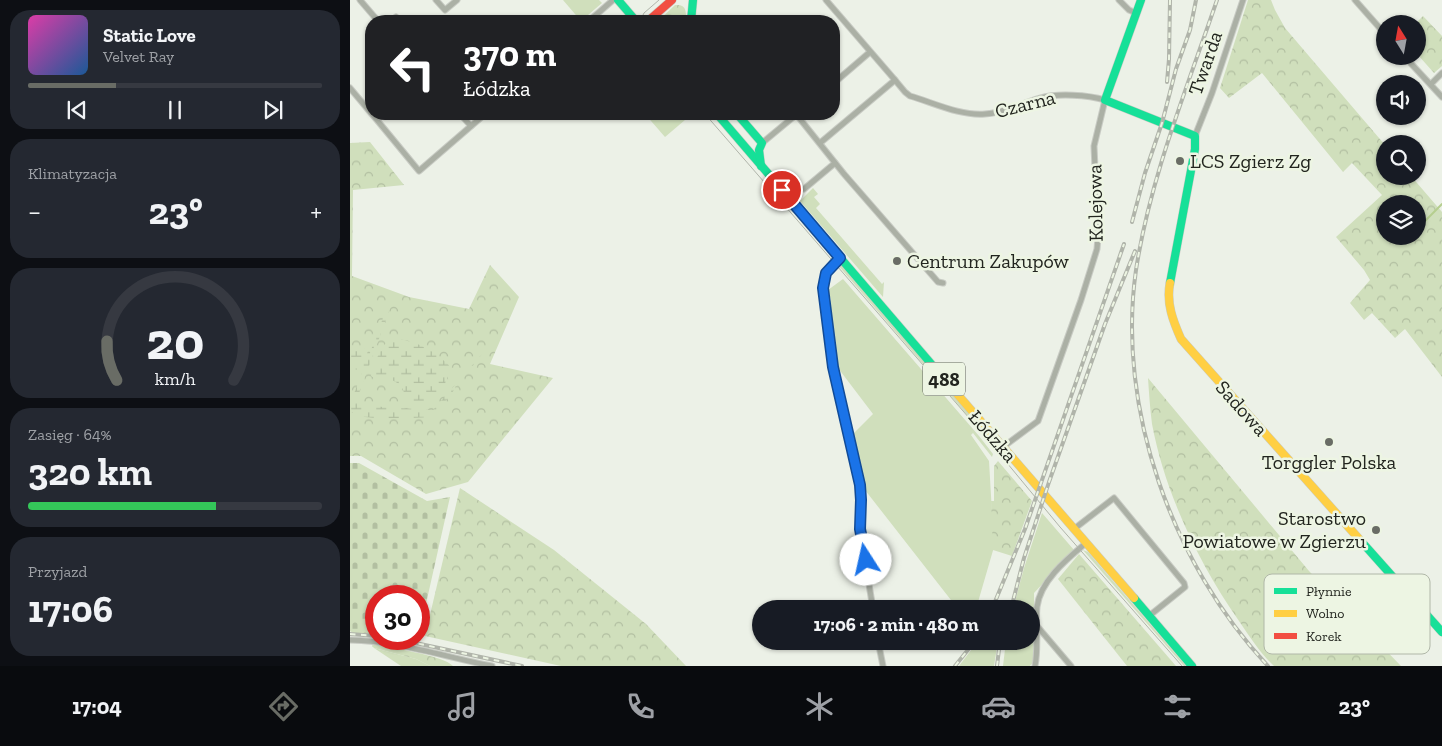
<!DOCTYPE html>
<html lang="pl">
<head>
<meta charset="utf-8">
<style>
	:root { --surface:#171b24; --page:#242831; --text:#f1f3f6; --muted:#9ea1a6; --line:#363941; --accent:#696c65 }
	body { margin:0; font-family:"Zilla Slab",serif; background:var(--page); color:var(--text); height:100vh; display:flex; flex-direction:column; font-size:19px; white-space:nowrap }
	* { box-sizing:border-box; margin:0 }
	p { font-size:16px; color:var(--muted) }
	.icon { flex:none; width:28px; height:28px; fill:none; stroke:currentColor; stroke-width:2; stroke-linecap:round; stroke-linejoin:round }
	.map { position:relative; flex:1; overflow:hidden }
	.side { display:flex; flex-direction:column; gap:10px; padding:10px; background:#0d0f14; width:350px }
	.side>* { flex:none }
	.top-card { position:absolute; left:15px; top:15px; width:475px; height:105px; border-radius:20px; box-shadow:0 1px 4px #0004; background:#202124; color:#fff; overflow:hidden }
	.needle { width:32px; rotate:349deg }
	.controls { position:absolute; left:1026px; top:15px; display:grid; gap:10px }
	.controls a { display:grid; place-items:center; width:50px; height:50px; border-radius:50%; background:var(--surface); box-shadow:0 1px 4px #0004; font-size:25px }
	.speed { position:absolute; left:15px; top:585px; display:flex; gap:10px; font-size:25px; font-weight:700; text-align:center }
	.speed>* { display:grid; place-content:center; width:65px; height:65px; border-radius:50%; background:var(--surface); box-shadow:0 1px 4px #0004; line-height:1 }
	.speed .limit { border:8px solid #d22; background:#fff; color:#111 }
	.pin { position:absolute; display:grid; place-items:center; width:42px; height:42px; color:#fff; margin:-21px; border:2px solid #fff; border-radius:50%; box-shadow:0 1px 5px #0007 }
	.me { position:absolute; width:55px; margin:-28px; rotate:350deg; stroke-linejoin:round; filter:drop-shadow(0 0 4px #0008) }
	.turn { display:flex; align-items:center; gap:18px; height:105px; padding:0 15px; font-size:22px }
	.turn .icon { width:65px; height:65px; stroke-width:2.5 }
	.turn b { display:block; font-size:35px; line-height:42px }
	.big { font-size:38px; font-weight:700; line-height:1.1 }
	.side .widget { flex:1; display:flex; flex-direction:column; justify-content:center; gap:8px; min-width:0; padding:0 18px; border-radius:20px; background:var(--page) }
	.side .dial { align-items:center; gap:0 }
	.dial svg { height:130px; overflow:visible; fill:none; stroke:var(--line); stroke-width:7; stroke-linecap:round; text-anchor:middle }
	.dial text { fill:var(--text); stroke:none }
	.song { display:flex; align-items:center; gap:15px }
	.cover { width:60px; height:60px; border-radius:8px; background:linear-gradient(135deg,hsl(320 70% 55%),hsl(210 70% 35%)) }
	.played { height:5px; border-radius:2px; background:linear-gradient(90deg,var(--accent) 30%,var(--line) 30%) }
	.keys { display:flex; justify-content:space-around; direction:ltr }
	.heat { display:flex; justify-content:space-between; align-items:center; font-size:28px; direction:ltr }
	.charge { height:8px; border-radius:4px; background:linear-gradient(90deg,#34c759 64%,var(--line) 0) }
	.trip { position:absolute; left:402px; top:600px; width:288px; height:50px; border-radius:25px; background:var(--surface); box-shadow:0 1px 4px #0004; font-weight:700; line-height:50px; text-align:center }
	.dock { display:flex; height:80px; justify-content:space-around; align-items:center; background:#090b0e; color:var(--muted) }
	.dock .icon { width:35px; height:35px }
	.dock .on { color:var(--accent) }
	.dock b { font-size:22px; color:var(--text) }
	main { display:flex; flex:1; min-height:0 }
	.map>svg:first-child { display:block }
	.green { fill:#d0dfbc }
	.forest { fill:url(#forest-crowns); fill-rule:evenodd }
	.wetland { fill:url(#wetland-marsh) }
	.cemetery { fill:url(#cemetery-stones) }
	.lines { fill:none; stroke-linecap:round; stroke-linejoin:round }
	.stream { stroke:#b5ce8f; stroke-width:2 }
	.street-casing { stroke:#c8cbc4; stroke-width:7 }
	.fast-casing { stroke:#c8cbc4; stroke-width:9 }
	.slow-casing { stroke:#c8cbc4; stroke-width:9 }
	.jam-casing { stroke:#c8cbc4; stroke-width:9 }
	.street { stroke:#abb0a5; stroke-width:5 }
	.fast { stroke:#16e098; stroke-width:8 }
	.slow { stroke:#ffcf43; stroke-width:8 }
	.jam { stroke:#f24e42; stroke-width:8 }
	.tram { stroke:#b0b4aa; stroke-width:1 }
	.rail-casing { stroke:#b0b4aa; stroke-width:4 }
	.rail { stroke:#edf5e3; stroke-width:2; stroke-dasharray:5.5; stroke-linecap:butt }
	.route-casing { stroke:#114b97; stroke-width:12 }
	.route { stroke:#1a73e8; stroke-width:9 }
	.poi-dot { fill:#696c65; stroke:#edf5e3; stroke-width:2 }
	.labels { text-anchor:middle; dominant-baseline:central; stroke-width:5; stroke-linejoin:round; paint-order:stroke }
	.shield { fill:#edf5e3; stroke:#5f635a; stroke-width:1 }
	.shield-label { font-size:19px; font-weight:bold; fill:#22251f }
	.street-label { font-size:20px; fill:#22251f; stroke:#edf5e3 }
	.poi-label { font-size:20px; fill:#22251f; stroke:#edf5e3; text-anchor:start }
	.key { fill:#edf5e3; stroke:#b0b7a8; stroke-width:1 }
	.key-label { font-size:14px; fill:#22251f }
</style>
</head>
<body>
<main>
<section class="side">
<div class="widget">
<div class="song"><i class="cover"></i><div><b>Static Love</b><p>Velvet Ray</p></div></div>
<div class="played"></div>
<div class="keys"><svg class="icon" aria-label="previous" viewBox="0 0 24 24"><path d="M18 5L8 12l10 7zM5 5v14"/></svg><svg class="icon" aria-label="pause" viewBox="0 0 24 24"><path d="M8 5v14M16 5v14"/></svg><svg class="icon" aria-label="next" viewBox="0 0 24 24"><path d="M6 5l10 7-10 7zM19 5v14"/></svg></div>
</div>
<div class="widget"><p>Klimatyzacja</p>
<div class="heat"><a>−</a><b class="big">23°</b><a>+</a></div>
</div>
<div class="widget dial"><svg viewBox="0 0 100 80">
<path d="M14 69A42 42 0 1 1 86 69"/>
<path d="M14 69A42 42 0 0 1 8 45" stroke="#696c65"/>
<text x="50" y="56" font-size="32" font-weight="700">20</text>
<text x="50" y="72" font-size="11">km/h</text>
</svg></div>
<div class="widget"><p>Zasięg · 64%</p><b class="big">320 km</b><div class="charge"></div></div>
<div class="widget"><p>Przyjazd</p><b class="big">17:06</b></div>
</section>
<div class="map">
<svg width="1092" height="666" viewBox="0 0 1092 666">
	<defs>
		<pattern id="forest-crowns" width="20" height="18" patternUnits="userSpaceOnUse" patternTransform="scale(1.25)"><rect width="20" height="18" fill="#d0dfbc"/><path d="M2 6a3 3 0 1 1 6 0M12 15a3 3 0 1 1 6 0" fill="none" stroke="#b2bfa1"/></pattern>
		<pattern id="wetland-marsh" width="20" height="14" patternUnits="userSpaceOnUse" patternTransform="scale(1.25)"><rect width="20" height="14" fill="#d0dfbc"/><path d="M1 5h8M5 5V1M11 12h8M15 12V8" fill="none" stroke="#b2bfa1"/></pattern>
		<pattern id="cemetery-stones" width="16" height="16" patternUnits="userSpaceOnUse" patternTransform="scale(1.25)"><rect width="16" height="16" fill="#d0dfbc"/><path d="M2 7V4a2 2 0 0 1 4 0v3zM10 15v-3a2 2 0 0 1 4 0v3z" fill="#b2bfa1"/></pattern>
	</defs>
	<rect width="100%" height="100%" fill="#ecf1e7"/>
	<!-- green -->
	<g class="green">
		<path d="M213 0H249L252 3 231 21Z"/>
		<path d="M295 114H342L315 137Z"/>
		<path d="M463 188 468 194 464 197 470 204 466 208 532 284 534 282 533 297 450 201Z"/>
		<path d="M487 264H490L648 447 647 450Z"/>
		<path d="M493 279 629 436 643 454 642 457 623 433 621 435 639 461 644 547 626 609H608L515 490 503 434 523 414 485 364V346L479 302 481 300 478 290Z"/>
		<path d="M692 513 724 550 684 593 685 660 680 666H653L656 641H681V609H663L674 568Z"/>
		<path d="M733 550 738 552 836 666H834Z"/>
		<path d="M628 641H648L644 666H609Z"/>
		<path d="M24 648 66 659 80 666H51Z"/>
	</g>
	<!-- forest -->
	<g class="forest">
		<path d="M898 0H921L925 10 935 28 1035 145V176H1061L1092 212V377L1055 329 1045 338 1022 313 1014 320 1000 303 1020 280 1014 270 986 237 1032 195 1002 163 993 172 912 73 879 98 870 88ZM1035 204H1068V236H1035Z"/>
		<path d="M325 5C337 4 336 12 336 21H308Z"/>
		<path d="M1073 16 1092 36V66L1084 73 1068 55V24H1065Z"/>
		<path d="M20 142 54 185 3 190 2 276 59 297 119 309 140 265 169 297 140 364 203 378 118 482 76 494 11 456H0V143Z"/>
		<path d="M798 378 959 571 1051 666H924C910 653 900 637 889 621 849 564 815 493 802 424 800 409 799 393 798 378Z"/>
		<path d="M648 461 682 501 662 556 643 550 641 501H644V466Z"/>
		<path d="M110 488 204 550 296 624 336 666H211L75 636Z"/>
		<path d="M729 554 826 666H777L708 579Z"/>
		<path d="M23 644C38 647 95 656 103 666H80L66 659 24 648 22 646Z"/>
	</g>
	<!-- wetland -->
	<g class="wetland">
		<path d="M39 302 41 306 8 396 17 405 33 407 83 410 132 354 83 417 36 419 5 416 0 409V404L13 370 0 369V345L17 349 18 358Z"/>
		<path d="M41 337C69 343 80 347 101 367 95 388 89 397 69 405L57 400 51 385 42 380 32 383 21 376C25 361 30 348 41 337Z"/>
	</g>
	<!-- cemetery -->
	<path class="cemetery" d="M0 463H9L77 501 100 497 69 635V596H26V634L3 633 0 631Z"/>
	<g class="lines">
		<!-- stream -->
		<path class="stream" d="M1071 230 1073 227 1072 224 1092 204"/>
		<!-- street casing -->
		<g class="street-casing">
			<g id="street">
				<path d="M10 0 28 21"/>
				<path d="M86 0 95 10 107 0"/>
				<path d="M476 0 545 80 555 92 560 96C584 103 610 116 635 114 655 113 672 103 690 98 708 93 738 95 755 100L744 146 748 237 747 249 731 300 688 421 653 447"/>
				<path d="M769 0 779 10 786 13"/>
				<path d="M1005 0 1035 34"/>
				<path d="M41 21 46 17 49 21"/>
				<path d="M239 21 263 0"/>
				<path d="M1054 56 1092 97"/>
				<path d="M484 83 520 52"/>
				<path d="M1081 84 1092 73"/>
				<path d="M0 88 21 113"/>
				<path d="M22 114 69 171 135 114"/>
				<path d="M110 114 121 126"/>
				<path d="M446 114 494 174 588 282 593 283"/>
				<path d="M845 136 862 93 893 0"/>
				<path d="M412 143 447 114"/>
				<path d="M470 143 545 80"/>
				<path d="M454 189 485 163"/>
				<path d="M490 258 476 273 473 288 483 367 510 485 511 500 510 529 523 609"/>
				<path d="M724 529 764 498 834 583 835 587 799 616"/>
				<path d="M687 626 721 666"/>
				<path d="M0 640C49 641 95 657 142 666"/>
				<path d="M528 641 533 666"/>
				<path d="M685 666C689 645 685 627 687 607 690 581 717 559 736 543"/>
			</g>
		</g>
		<!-- fast casing -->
		<g class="fast-casing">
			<g id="fast">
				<path d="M268 0 286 21"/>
				<path d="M791 0 755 100 845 136V149L820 283"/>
				<path d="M341 21 343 0"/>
				<path d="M367 114 595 380"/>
				<path d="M387 114 412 143 409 150 411 166"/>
				<path d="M1010 540 1092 632"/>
				<path d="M784 598 842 666"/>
			</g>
		</g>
		<!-- slow casing -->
		<g class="slow-casing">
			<g id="slow">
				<path d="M820 283C816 303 823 321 831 339L1010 540"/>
				<path d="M595 380 784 598"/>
			</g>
		</g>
		<!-- jam casing -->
		<g class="jam-casing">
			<path id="jam" d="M298 21 322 0"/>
		</g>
		<!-- street -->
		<use href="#street" class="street"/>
		<!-- fast -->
		<use href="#fast" class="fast"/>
		<!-- slow -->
		<use href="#slow" class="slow"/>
		<!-- jam -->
		<use href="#jam" class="jam"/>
		<!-- tram -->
		<g class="tram">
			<path d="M290 21 294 13 309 0"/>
			<path d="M355 114 633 434 710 527 832 666"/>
		</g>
		<!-- rail casing -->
		<g class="rail-casing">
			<g id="rail">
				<path d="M867 0C837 88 800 178 786 270 766 409 823 565 918 666"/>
				<path d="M817 82 819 59 820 0"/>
				<path d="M782 222 795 173 812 123 826 69 840 30 846 0"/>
				<path d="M642 609 675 529 774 244"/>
				<path d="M661 609 674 558 699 482 755 324 785 251"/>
				<path d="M0 634 26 636"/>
				<path d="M47 639 172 666"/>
				<path d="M605 666 625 641"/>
				<path d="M647 666 650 641"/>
			</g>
		</g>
		<!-- rail -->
		<use href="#rail" class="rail"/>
	</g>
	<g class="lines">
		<!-- route casing -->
		<g class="route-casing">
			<path id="route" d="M432 190 490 258 476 273 473 288 483 367 510 485 511 500 510 529 516 560"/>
		</g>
		<!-- route -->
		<use href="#route" class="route"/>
	</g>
	<!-- markers -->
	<g class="poi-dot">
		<circle cx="830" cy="161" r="5"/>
		<circle cx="547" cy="261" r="5"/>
		<circle cx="979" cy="442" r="5"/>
		<circle cx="1026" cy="530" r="5"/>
	</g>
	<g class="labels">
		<!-- shield labels -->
		<rect class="shield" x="573" y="362.5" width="42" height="33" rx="4"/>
		<g class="shield-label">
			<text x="594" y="379">488</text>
		</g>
		<!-- street labels -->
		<g class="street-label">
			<text transform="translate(855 63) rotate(-71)">Twarda</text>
			<text transform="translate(675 104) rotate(-14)">Czarna</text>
			<text transform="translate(745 203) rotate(-91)">Kolejowa</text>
			<text transform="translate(892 408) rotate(48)">Sadowa</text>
			<text transform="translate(643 436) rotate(49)">Łódzka</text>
		</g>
		<!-- poi labels -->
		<g class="poi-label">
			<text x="840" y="161">LCS Zgierz Zg</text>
			<text x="557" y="261">Centrum Zakupów</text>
			<text x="979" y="462" text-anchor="middle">Torggler Polska</text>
			<text x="1016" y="518" text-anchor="end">Starostwo<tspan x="1016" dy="23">Powiatowe w Zgierzu</tspan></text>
		</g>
	</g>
	<!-- legend -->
	<rect x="914" y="574" width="166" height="80" rx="8" class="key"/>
	<rect x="924" y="588" width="23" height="6" fill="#16e098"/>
	<rect x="924" y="610" width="23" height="7" fill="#ffcf43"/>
	<rect x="924" y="633" width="23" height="6" fill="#f24e42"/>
	<g class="key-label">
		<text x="956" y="596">Płynnie</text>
		<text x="956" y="618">Wolno</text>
		<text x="956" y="641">Korek</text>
	</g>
</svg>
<div class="controls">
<a><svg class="needle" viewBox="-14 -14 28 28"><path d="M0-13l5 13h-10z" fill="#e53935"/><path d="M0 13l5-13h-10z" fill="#9ea1a6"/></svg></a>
<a><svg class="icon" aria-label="sound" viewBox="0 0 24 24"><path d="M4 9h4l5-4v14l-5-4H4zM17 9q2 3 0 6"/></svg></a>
<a><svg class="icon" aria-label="search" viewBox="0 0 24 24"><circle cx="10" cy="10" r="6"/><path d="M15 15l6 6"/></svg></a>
<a><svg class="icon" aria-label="layers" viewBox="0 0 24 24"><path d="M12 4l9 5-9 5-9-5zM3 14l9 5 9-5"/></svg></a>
</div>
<div class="speed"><div class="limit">30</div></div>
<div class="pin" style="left:432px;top:190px;background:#d93025"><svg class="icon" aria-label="arrive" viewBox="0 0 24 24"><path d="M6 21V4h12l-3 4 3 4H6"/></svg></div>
<svg class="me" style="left:516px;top:560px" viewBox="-20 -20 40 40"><circle r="19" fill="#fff"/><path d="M0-13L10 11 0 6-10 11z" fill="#1a73e8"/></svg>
<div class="trip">17:06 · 2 min · 480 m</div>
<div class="top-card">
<div class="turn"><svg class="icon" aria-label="left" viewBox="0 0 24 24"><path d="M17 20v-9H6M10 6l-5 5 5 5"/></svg><div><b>370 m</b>Łódzka</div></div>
</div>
</div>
</main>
<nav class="dock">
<b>17:04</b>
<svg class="icon on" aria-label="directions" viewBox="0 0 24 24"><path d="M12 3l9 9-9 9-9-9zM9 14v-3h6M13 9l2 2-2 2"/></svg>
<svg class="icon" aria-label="music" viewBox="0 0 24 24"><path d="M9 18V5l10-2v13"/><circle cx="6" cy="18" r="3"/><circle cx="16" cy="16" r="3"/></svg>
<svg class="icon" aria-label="phone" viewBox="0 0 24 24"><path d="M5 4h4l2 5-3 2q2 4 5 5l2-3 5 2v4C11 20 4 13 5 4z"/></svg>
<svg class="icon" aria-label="climate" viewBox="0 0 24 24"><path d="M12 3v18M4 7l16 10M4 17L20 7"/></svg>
<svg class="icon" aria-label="car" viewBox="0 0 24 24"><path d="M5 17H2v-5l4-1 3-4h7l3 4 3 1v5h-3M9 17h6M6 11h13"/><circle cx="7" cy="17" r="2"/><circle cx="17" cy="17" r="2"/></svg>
<svg class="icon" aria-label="filters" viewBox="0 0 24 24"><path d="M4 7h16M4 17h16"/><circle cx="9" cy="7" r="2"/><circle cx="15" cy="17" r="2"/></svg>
<b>23°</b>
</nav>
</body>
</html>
